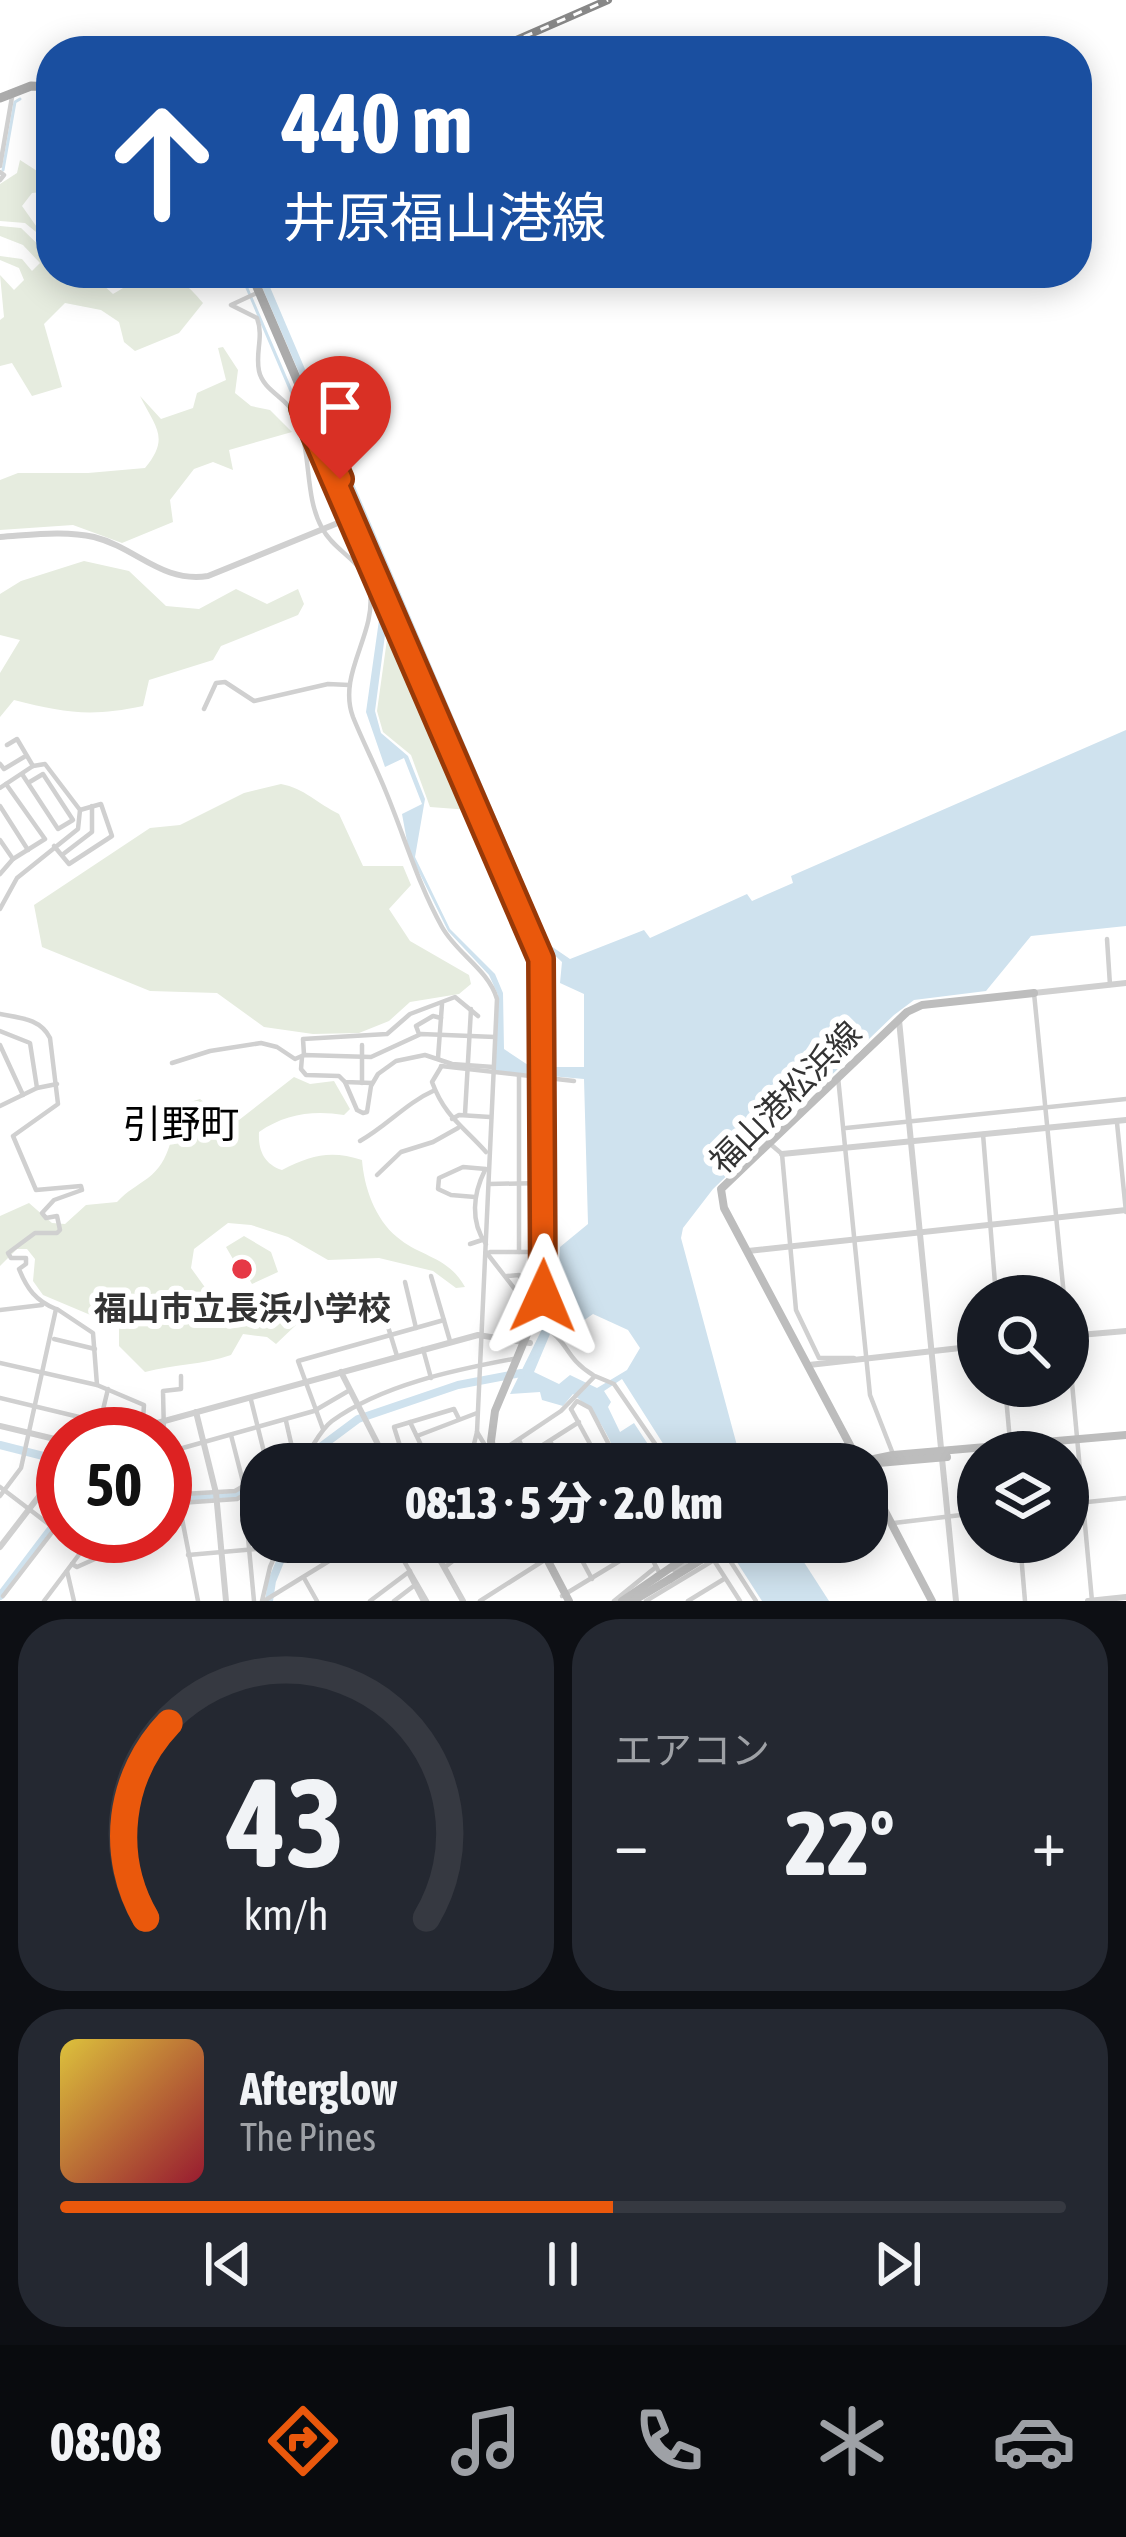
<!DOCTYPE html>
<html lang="ja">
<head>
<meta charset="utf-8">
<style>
	:root { --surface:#171b24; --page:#242831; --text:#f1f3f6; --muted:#9ea1a6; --line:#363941; --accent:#ea580c }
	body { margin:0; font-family:"Asap Condensed","Noto Sans JP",sans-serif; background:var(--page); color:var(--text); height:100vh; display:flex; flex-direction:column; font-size:45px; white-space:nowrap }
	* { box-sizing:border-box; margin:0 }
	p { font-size:39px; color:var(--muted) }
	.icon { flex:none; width:66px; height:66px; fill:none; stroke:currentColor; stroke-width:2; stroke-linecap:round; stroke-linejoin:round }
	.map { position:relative; height:1601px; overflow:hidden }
	.side { display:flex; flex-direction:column; gap:18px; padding:18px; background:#0d0f14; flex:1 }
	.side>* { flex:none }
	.top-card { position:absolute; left:36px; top:36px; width:1056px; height:252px; border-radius:48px; box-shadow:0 6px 30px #0003; background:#1a4fa0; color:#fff; overflow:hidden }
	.controls { position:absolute; left:957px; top:1275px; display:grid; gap:24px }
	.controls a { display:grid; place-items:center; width:132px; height:132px; border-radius:50%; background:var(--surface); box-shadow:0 6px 30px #0003; font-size:60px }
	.speed { position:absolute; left:36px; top:1407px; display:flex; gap:24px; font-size:60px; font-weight:700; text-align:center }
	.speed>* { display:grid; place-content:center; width:156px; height:156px; border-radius:50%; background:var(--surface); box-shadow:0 6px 30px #0003; line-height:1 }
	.speed .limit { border:18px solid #d22; background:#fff; color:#111 }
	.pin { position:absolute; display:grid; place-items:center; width:102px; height:102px; color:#fff; margin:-123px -51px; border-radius:50% 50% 50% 0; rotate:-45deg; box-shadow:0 0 12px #0007 }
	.pin .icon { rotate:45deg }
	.me { position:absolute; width:132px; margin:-66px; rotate:1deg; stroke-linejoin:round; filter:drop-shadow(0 0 9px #0008) }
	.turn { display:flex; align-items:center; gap:42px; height:252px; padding:0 48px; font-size:54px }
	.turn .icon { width:156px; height:156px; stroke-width:2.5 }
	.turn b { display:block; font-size:84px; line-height:102px }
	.big { font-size:90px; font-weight:800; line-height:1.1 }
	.side .widget { flex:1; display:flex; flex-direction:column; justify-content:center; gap:18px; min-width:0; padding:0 42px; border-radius:48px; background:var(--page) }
	.side .dial { align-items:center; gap:0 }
	.dial svg { height:312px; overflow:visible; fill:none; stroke:var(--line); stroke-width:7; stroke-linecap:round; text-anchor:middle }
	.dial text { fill:var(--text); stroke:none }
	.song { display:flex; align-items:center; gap:36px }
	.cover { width:144px; height:144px; border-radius:18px; background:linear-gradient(135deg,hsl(50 70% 55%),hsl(350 70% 35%)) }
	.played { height:12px; border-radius:6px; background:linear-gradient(90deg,var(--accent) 55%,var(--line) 55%) }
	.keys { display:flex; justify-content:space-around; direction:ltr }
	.heat { display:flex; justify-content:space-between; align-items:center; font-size:66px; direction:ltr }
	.side .tiles { flex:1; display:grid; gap:18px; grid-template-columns:1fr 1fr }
	.widget:last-child { grid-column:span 2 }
	.trip { position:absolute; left:240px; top:1443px; width:648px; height:120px; border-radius:48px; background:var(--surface); box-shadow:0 6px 30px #0003; font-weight:800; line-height:120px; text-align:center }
	.tabs { display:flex; height:192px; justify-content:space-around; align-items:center; background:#090b0e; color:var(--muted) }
	.tabs .icon { width:84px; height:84px }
	.tabs .current { color:var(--accent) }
	.tabs b { font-size:54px; color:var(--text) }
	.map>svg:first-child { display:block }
	.green { fill:#e6ecdf }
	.water { fill:#cfe2ee; fill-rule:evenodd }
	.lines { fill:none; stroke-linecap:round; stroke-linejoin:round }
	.stream { stroke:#cfe2ee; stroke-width:3 }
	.river { stroke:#cfe2ee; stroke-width:8 }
	.minor { stroke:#d0d0d0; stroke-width:4.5 }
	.tertiary { stroke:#d0d0d0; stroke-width:6 }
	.secondary { stroke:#bdbdbd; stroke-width:8 }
	.primary { stroke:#ababab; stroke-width:9 }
	.rail-casing { stroke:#888; stroke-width:8 }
	.rail { stroke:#fff; stroke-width:3; stroke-dasharray:9; stroke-linecap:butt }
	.secondary-bridge { stroke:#bdbdbd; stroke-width:8 }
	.route-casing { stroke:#983908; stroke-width:30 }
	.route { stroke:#ea580c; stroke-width:21 }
	.poi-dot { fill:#e63946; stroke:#fff; stroke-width:4.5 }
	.labels { text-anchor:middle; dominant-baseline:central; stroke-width:12; stroke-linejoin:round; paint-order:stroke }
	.street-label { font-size:33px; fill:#333; stroke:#fff }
	.poi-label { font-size:33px; font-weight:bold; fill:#333; stroke:#fff }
	.quarter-label { font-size:39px; fill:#000; stroke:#fff }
</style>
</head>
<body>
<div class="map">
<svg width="1126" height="1601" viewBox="0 0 1126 1601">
	<rect width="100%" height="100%" fill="#fff"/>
	<!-- green -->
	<g class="green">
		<path d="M20 160 51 180V191L32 193 22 206 46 240 25 223 0 221V184L17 173Z"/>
		<path d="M0 226 21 228 51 257V273H90L113 294C154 269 171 264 203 303L179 333 135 351 124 342 119 322 101 310 65 303 44 324 62 387 32 396 12 363 0 366V320L4 317 0 275 14 290 24 280 19 268 0 260V256L22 259 32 271 40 263 23 245 0 236Z"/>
		<path d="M223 347 238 370 235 393 251 406 270 410 292 432 229 450 233 470 213 462 194 469 170 500 173 522 122 543 73 525 0 530V480L18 473H88L145 468C170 438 156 428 140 396L161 419 193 408 197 393 226 380 218 348Z"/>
		<path d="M84 561 129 571 166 606 199 609 236 589 267 604 298 589 304 604 298 615 221 646 213 660 149 680 143 706C92 717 64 713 14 700L0 717V673L20 640 0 635V594L21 581Z"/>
		<path d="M390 618 470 810 430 807 411 755 383 732 377 711Z"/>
		<path d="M281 784C304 788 318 804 339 814L363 866H403L411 885 389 909 410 941 469 975 471 984 459 994 410 1002 389 1021 359 1033 313 1034 264 1027 217 993 150 991 42 947 34 905 150 828 180 825 244 793Z"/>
		<path d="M294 1077 310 1084 334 1081 350 1109 344 1115C313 1110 285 1114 259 1132 258 1150 264 1164 282 1170 311 1155 331 1150 362 1160 364 1187 375 1219 397 1237 420 1257 448 1256 465 1287L456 1288 433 1271 379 1258 328 1260 288 1237 251 1225 228 1223 194 1249 191 1268 212 1297 241 1303 269 1295 296 1306V1325L276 1344 267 1337 243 1334 231 1355C203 1365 174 1364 145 1372L119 1346V1327L43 1295 33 1281 35 1259 27 1249H17L0 1266V1216L29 1203 52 1223 65 1224 86 1205 117 1202C128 1190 136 1187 148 1178 171 1161 173 1132 177 1106L200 1099 228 1121 239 1120Z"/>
		<path d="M244 1236 271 1252 278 1272 252 1284 245 1272 241 1273 226 1247Z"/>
	</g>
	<!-- water -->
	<g class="water">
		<path d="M239 273H242L388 612 375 711 381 733 408 756 425 799 415 857 450 929 495 974 503 993 504 1049 531 1067H584V994L560 983 562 962 548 949 256 273H264L551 946 570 959 644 930 650 938 747 894 752 901 793 883 791 876 1126 730V926L1031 936 986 991 914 1000 894 1015 713 1189 683 1228 681 1238 742 1464H676L622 1379 604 1391 611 1402 608 1407 620 1432 634 1423 661 1464H622C604 1431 603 1419 573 1394L563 1406 542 1400 540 1392 510 1394 545 1323 557 1310 560 1247 588 1224 584 1079 495 1071 498 995 489 975 448 931 409 852 402 814 422 804 404 758 385 767 366 712 381 606ZM593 1314 628 1330 640 1348 627 1370 597 1388 570 1375 559 1384 534 1372 553 1327 567 1332Z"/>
		<path d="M724 1542H791L829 1601H762Z"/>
	</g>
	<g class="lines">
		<!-- stream -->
		<path class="stream" d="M3 170 15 102 20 99"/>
		<!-- river -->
		<g class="river">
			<path d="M0 1445 63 1461"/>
			<path d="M288 1464 315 1451 358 1419 458 1385 521 1373"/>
			<path d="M165 1500 236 1496 261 1481"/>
			<path d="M0 1596 63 1513"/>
			<path d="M269 1601 272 1581 288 1542"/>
		</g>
		<!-- minor -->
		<g class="minor">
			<path d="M0 166 12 97"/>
			<path d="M0 172 4 175 0 180"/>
			<path d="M259 292 231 305 257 318C264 337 255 352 259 371 263 390 285 397 294 413 313 447 303 494 322 528 335 553 366 561 370 592 376 635 337 674 353 717 363 742 376 767 386 792 405 838 418 884 442 927 457 954 488 969 497 999L477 1432 469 1464"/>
			<path d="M204 709 216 683 225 682 254 701 328 684 349 685"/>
			<path d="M7 745 17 739 33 766"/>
			<path d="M0 764 4 769 24 757"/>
			<path d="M22 774 58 829 73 820 43 774 28 783"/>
			<path d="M0 788 33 766 45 764 80 810 78 829 17 878 0 909"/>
			<path d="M0 806 28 850"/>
			<path d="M0 840 13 859"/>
			<path d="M54 846 69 864 112 836 101 804 80 810"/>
			<path d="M62 855 92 832V806"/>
			<path d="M0 874 13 859 45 839 6 784"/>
			<path d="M1107 939 1110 985"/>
			<path d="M1034 993 1064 1296"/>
			<path d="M0 1014C19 1018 40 1018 50 1038L58 1104 13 1136 36 1190 81 1186 82 1190 54 1200 42 1213 46 1218 57 1216 60 1230 57 1233H35L8 1253 11 1258H26V1264L19 1269C27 1289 36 1301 56 1309L21 1468 0 1496"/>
			<path d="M0 1031 30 1043 37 1088"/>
			<path d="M419 1034 416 1026 433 1016 441 1018"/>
			<path d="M0 1045 23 1095"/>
			<path d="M304 1055 303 1039 387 1034 410 1014 455 997 478 1016"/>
			<path d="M302 1057 301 1069 306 1075 339 1076 345 1082 372 1083"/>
			<path d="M438 1058 442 1004"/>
			<path d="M172 1063 210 1051 261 1043 277 1047 295 1059 304 1055 371 1057 421 1034 495 1037"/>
			<path d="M441 1066 574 1081"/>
			<path d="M441 1067 432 1082C445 1117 463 1126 486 1152"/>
			<path d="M519 1076V1252"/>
			<path d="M838 1077 870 1395 893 1454"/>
			<path d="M345 1082 357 1110 363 1113 367 1112 371 1086 378 1074 396 1061 425 1055 452 1064 493 1067"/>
			<path d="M362 1083V1045"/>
			<path d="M0 1106 37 1088 57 1084"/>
			<path d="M465 1114 471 1009"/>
			<path d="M452 1119 459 1115 490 1117"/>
			<path d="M1117 1123 1126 1212"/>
			<path d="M846 1128 1126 1099"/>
			<path d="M983 1134 996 1296"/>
			<path d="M360 1141C387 1126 406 1103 435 1090"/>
			<path d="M768 1142 782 1154 796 1310 819 1358H854"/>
			<path d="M485 1170C473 1194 470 1222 486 1244"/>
			<path d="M377 1175 401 1152 433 1142 458 1128"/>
			<path d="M489 1184 543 1183"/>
			<path d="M475 1197 451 1195 438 1189 439 1178 463 1167 486 1169"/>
			<path d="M470 1244 482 1240"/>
			<path d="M486 1252 524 1301"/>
			<path d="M490 1252H544"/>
			<path d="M431 1276 450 1341"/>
			<path d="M507 1276 519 1275 526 1286 544 1287"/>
			<path d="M405 1282 416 1328"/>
			<path d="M378 1294 397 1356"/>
			<path d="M57 1309 93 1333 97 1385"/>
			<path d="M0 1310 42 1305"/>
			<path d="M539 1325C570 1339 562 1356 593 1375"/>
			<path d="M54 1339 95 1349"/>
			<path d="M1068 1339 1092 1601"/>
			<path d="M423 1349 431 1378"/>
			<path d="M0 1363 97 1385 144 1405 142 1434"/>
			<path d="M1005 1386 1011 1452"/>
			<path d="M0 1398 100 1422"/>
			<path d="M251 1400 267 1464"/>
			<path d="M571 1409 577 1401 590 1408 619 1464"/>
			<path d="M571 1409 601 1464"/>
			<path d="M286 1421 294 1456"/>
			<path d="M410 1422 430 1464"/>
			<path d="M323 1429 298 1361 444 1320"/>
			<path d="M477 1432 489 1452"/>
			<path d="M103 1434 100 1422 108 1389"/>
			<path d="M164 1434 163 1391 181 1389V1376"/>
			<path d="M231 1435 244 1486"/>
			<path d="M417 1436 477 1413"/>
			<path d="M519 1440 530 1464"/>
			<path d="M550 1441 563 1464"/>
			<path d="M165 1453 314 1411 350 1390"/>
			<path d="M384 1456 400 1446 394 1427 454 1409 459 1419"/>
			<path d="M165 1461 166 1495 235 1491 261 1476"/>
			<path d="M281 1464 308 1449"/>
			<path d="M297 1464C311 1456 316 1433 332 1421 382 1385 454 1370 513 1359"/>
			<path d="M482 1464 561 1411 595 1376 614 1384 669 1464"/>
			<path d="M513 1464 579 1422"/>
			<path d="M0 1487 63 1535"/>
			<path d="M244 1495 254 1601"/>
			<path d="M179 1503 198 1601"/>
			<path d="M165 1504 237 1499 261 1485"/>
			<path d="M1068 1504 1126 1498"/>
			<path d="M894 1523 978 1513"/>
			<path d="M165 1529 182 1523"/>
			<path d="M64 1536 83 1550"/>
			<path d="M393 1542 427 1601"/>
			<path d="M572 1542 592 1579"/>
			<path d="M605 1542 616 1563"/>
			<path d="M643 1542 660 1574"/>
			<path d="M718 1542 756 1601"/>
			<path d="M1020 1542 1025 1601"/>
			<path d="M188 1555 278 1547 277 1542"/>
			<path d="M715 1562 740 1601"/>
			<path d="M72 1564 77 1567 117 1549 139 1555 142 1536"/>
			<path d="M445 1567 478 1542"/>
			<path d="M674 1570 707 1548"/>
			<path d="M67 1571 74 1601"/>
			<path d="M409 1574 423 1601"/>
			<path d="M304 1578 317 1601"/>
			<path d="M3 1596 63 1518"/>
			<path d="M562 1596 651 1542"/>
			<path d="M44 1601 93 1536"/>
			<path d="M262 1601 270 1567 281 1542"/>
			<path d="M264 1601 360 1542"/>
			<path d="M370 1601 410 1571"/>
			<path d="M394 1601 415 1585"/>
			<path d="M480 1601 543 1561"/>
			<path d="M614 1601 656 1567"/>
			<path d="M646 1601 714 1560"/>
			<path d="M688 1601 724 1579"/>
		</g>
		<!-- tertiary -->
		<g class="tertiary">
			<path d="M303 408 329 396"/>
			<path d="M0 537C31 535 64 530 94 537 137 548 161 583 208 576L355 516"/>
			<path d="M1034 993 1126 983"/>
			<path d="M899 1020 956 1601"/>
			<path d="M782 1154 1126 1120"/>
			<path d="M748 1251 1126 1210"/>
			<path d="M1068 1336 1126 1331"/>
			<path d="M809 1365 978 1346"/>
			<path d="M341 1372 388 1464"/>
			<path d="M196 1412 216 1493 226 1601"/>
			<path d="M0 1426 63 1441"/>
			<path d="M117 1434 478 1335 530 1343"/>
			<path d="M430 1542 463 1601"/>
			<path d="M0 1547 63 1465"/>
			<path d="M1088 1601 1126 1597"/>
		</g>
		<!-- secondary -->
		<g class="secondary">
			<path d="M494 1464 491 1441 495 1411 543 1296V1078"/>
			<path d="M850 1464 893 1455 1126 1435"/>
			<path d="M860 1464 724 1208 721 1189 907 1012 922 1005 1034 993"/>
			<path d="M867 1464 947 1457"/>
			<path d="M867 1477 932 1601"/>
			<path d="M538 1542 569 1601"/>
			<path d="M622 1601 657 1577"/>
			<path d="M633 1601 670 1579"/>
		</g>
		<!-- primary -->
		<g class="primary">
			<path d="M0 98 31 86 51 87"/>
			<path d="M251 273 543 952 547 1079"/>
		</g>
		<!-- rail casing -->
		<g class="rail-casing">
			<path id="rail" d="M491 51 608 0"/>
		</g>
		<!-- rail -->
		<use href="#rail" class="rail"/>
		<!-- secondary-bridge -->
		<g class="secondary-bridge">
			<path d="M657 1577 708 1542"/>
			<path d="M670 1579 730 1542"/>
		</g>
	</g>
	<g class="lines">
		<!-- route casing -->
		<g class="route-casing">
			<path id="route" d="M340 479 308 406 303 408 541 959 543 1296"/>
		</g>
		<!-- route -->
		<use href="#route" class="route"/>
	</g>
	<!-- markers -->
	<circle class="poi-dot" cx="242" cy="1269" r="12"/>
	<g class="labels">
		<!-- street labels -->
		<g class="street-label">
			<text transform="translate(785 1097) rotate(-45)">福山港松浜線</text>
		</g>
		<!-- poi labels -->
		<g class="poi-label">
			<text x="242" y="1308">福山市立長浜小学校</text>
		</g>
		<!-- quarter labels -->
		<g class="quarter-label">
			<text x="181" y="1124">引野町</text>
		</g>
	</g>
</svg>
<div class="controls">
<a><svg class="icon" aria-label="search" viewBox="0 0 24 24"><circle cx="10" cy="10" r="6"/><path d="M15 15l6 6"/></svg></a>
<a><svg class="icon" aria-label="layers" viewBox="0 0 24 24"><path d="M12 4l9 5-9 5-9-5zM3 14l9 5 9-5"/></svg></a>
</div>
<div class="speed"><div class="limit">50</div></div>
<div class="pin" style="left:340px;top:479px;background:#d93025"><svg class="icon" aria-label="arrive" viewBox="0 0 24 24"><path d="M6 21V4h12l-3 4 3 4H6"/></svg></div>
<svg class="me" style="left:543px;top:1296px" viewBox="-20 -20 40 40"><path d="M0-17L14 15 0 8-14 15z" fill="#ea580c" stroke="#fff" stroke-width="4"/></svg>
<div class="trip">08:13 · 5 分 · 2.0 km</div>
<div class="top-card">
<div class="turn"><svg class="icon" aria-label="ahead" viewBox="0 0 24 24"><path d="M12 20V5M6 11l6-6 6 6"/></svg><div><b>440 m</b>井原福山港線</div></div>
</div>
</div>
<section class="side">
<div class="tiles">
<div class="widget dial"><svg viewBox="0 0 100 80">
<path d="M14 69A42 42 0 1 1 86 69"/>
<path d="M14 69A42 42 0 0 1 20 19" stroke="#ea580c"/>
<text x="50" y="56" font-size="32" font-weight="700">43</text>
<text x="50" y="72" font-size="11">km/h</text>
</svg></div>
<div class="widget"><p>エアコン</p>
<div class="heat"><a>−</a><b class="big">22°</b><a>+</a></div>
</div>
<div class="widget">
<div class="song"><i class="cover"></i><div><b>Afterglow</b><p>The Pines</p></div></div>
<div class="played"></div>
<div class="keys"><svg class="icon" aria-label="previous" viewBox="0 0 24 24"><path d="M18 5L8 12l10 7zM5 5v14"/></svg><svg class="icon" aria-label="pause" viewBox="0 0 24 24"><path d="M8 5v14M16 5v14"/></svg><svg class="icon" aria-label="next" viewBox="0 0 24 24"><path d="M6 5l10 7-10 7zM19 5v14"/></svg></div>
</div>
</div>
</section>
<nav class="tabs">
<b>08:08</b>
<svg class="icon current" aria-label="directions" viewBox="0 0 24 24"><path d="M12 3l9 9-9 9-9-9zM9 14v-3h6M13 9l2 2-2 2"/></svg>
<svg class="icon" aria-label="music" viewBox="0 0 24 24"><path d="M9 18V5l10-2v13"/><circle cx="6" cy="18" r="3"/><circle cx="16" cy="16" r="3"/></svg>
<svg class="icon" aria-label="phone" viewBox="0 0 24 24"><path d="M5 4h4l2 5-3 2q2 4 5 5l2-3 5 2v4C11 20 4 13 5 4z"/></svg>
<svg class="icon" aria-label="climate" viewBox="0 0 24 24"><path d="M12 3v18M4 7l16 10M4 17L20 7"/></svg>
<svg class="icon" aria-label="car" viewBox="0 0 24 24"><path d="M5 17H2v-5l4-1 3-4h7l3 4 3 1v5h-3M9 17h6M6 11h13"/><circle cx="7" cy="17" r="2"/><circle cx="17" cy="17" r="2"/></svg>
</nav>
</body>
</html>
